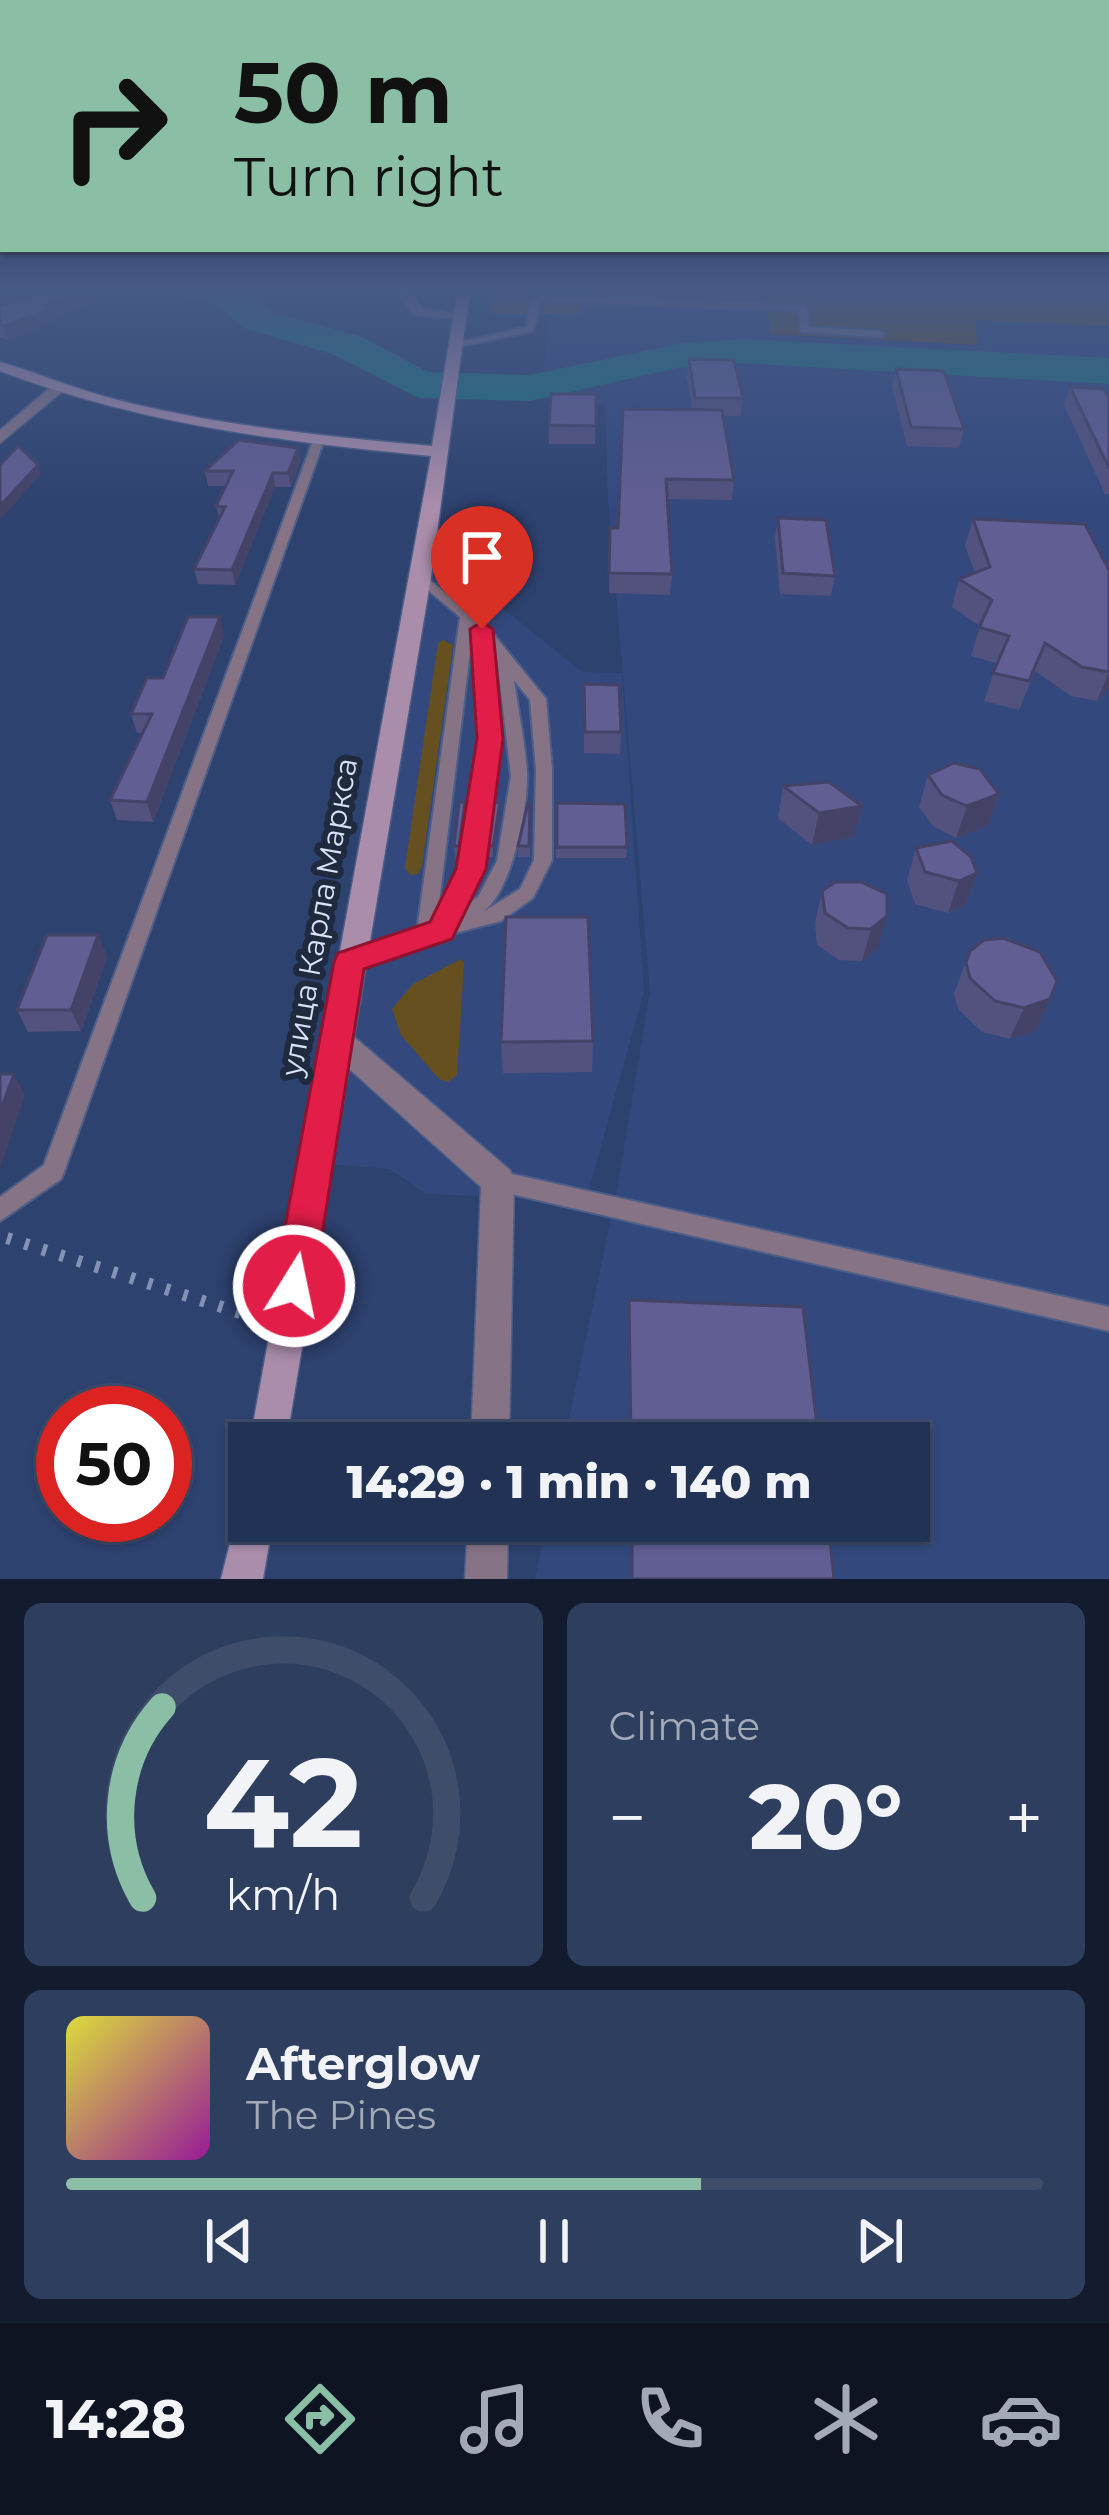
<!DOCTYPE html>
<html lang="en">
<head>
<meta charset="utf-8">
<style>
	:root { --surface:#223254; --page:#2e3e5e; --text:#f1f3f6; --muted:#a2aab8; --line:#3f4d6b; --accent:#8abfa5 }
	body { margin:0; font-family:Montserrat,sans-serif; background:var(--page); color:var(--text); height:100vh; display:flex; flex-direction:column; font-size:45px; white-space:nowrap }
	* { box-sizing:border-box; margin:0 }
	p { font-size:39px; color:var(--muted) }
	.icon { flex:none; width:66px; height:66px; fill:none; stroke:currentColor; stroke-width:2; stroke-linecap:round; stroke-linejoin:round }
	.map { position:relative; height:1579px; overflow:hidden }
	.side { display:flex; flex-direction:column; gap:24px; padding:24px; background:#131c2e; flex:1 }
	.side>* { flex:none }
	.hud { position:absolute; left:0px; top:0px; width:1110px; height:252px; box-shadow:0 3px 9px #0004,0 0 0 3px var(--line); background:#8abfa5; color:#111; overflow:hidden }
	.speed { position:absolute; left:36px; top:1386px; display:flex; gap:24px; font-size:60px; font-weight:700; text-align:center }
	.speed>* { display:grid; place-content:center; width:156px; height:156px; border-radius:50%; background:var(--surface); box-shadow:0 3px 9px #0004,0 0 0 3px var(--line); line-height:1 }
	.speed .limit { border:18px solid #d22; background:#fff; color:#111 }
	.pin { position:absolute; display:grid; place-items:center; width:102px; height:102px; color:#fff; margin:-123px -51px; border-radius:50% 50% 50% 0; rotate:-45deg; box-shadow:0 0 12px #0007 }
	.pin .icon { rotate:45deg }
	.me { position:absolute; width:132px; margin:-66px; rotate:10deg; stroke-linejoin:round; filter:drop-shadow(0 0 9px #0008) }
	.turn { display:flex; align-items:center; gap:42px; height:252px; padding:0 36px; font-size:54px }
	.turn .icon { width:156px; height:156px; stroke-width:2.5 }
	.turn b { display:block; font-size:84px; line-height:102px }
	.big { font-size:90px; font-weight:800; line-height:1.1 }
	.side .tile { flex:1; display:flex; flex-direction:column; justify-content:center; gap:18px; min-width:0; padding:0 42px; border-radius:18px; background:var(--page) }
	.side .dial { align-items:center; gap:0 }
	.dial svg { height:312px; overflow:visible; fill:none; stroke:var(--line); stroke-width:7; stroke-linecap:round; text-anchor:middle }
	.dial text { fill:var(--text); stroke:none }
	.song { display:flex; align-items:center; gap:36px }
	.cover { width:144px; height:144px; border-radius:18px; background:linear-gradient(135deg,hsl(60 70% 55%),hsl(300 70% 35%)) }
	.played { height:12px; border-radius:6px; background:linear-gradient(90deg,var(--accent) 65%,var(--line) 65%) }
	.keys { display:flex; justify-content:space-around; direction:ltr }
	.heat { display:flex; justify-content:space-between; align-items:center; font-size:66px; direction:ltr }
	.side .tiles { flex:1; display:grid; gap:24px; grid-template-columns:1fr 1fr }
	.tile:last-child { grid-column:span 2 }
	.trip { position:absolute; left:228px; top:1422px; width:702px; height:120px; border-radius:0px; background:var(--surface); box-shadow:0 3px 9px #0004,0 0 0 3px var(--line); font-weight:800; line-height:120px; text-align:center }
	.menu { display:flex; height:192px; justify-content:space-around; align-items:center; background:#0e1422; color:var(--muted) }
	.menu .icon { width:84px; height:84px }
	.menu .selected { color:var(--accent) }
	.menu b { font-size:54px; color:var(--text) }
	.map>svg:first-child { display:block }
	.built { fill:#33497e }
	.green { fill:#66501f }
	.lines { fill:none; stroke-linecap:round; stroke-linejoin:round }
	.river { fill:#1a737c; fill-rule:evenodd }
	.lane-casing { stroke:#4d5f89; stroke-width:4 }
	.street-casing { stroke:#4d5f89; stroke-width:3 }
	.secondary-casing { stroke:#4d5f89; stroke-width:3 }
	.path { stroke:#8392b5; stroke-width:12; stroke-dasharray:4.5 14; stroke-linecap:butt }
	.lane { fill:#867486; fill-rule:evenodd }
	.street { fill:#867486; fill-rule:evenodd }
	.secondary { fill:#aa8dab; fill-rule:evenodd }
	.wall { fill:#53517e }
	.shaded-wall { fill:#444267 }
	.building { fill:#615e93; stroke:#444267; stroke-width:3 }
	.route { fill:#e11d48; stroke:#92132f; stroke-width:3 }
	.labels { text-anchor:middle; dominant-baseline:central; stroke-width:12; stroke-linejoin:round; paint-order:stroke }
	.street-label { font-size:30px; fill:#d8e3fa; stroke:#202a3f }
</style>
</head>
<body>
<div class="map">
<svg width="1109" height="1579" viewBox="0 0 1109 1579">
	<rect width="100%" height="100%" fill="#2e4270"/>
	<!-- built -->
	<g class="built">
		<path d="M581 302 769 309 770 333 975 345V320L1109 326V1579H535L547 1521H909V1443H564L617 1190 650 992 608 500 605 404 540 399 550 315H579Z"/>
		<path d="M425 546 582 672 622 673 644 991 586 1200 426 1194 390 1169 315 1163Z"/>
	</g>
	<!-- green -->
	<g class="green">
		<path d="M494 289H1109V326L976 320 977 345 770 334 769 310 582 302 579 315 491 313Z"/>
		<path d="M443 640 453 645 422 866 418 874 410 875 405 868 438 643Z"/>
		<path d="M461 959 464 963 457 1075 448 1082 439 1079 401 1035 392 1009 413 984Z"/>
	</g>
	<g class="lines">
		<!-- river -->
		<path class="river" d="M182 289H244L272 312 360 336 428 372 529 375 683 343 742 339 1109 358V384L742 363 683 367 529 401 419 398 332 354 244 328 216 304 188 297Z"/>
		<!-- lane casing -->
		<g class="lane-casing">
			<g id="lane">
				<path d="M537 295 802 305 807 308 809 327 880 331 885 334 880 337 801 332 798 311 541 301 533 331 458 347 453 344 526 327 532 298Z"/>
				<path d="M314 438 324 440 64 1172 61 1179 0 1221V1197L44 1165Z"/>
				<path d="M421 573 487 626 546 699 552 770V860L533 898 501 921 444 936 350 970 343 967 340 962 343 957 417 931 460 617 416 580 414 577ZM473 628 475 630 482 738 462 870 437 919ZM491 650 497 658 511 776 497 861 478 897 461 908 480 870 498 738ZM514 680 530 700 536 770 534 860 520 889 483 912C512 891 528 808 527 773 525 742 518 710 514 680Z"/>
				<path d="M498 1171 1109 1307V1331L498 1191 490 1188 487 1181 490 1174Z"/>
			</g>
		</g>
		<!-- street casing -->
		<g class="street-casing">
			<g id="street">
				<path d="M397 289H409L422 308 466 315 459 319 413 315Z"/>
				<path d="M51 387 64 390 0 443V430Z"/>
				<path d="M336 1027 346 1030 510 1170 514 1181 509 1443H471L481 1187 326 1048 321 1039 326 1030Z"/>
				<path d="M468 1521H508L507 1579H465Z"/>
			</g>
		</g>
		<!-- secondary casing -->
		<g class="secondary-casing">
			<g id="secondary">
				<path d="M458 289H470L431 577 286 1443 249 1446 431 456C284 442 139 424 0 371V362C38 373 75 389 114 399 218 426 325 436 432 446Z"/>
				<path d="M249 1503V1521H273L263 1579H221L239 1507Z"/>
			</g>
		</g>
		<!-- path -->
		<path class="path" d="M7 1238 256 1318"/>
		<!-- lane -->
		<use href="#lane" class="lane"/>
		<!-- street -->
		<use href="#street" class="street"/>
		<!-- secondary -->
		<use href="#secondary" class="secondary"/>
	</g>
	<!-- wall -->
	<g class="wall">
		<path d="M53 289H131L55 316 57 322 8 340 0 337V306Z"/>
		<path d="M689 359 743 398 741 416H723L734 480 732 500 667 499 672 574 670 595 609 593 610 528H618L692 409 687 377Z"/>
		<path d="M896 369 964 429 959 448 907 446 892 387Z"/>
		<path d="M1070 387 1109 398V494H1105L1064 405Z"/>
		<path d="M596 394 595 444H549V425Z"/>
		<path d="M298 448 300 462 291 487H275L235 585 198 584 194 569 219 518 216 506 226 486H208L205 471Z"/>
		<path d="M778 518 835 576 831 596 780 594 775 538Z"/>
		<path d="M973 519 1109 570V688L1097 701 1071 696 1035 671 1019 710 984 701 997 663 971 656 980 626 952 607 959 579 975 573 965 546Z"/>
		<path d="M224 636 153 822 117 820 110 800 143 733H137L131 714 163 678Z"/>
		<path d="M584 684 621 732 620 754 584 753Z"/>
		<path d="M928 775 999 794 988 825 956 838 933 826 919 807Z"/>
		<path d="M783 786 862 806 854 837 812 845 778 818Z"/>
		<path d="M530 803V857H518V846Z"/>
		<path d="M557 803 627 847 626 858H556Z"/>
		<path d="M466 813 459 857H455L454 846Z"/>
		<path d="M500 814 493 857H486V846Z"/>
		<path d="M916 848 977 873 966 904 948 913 915 904 907 880Z"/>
		<path d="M861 882 878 948 862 961 839 960 817 945 815 923 822 891Z"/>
		<path d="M98 935 107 957 81 1031 28 1032 17 1010Z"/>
		<path d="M970 951 1050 999 1036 1030 1010 1039 982 1032 958 1009 954 994Z"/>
		<path d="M593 1041 592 1072 503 1073 501 1042Z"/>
		<path d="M629 1300 819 1443H629Z"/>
	</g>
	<!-- shaded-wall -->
	<g class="shaded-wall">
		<path d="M6 289H48L0 305V291Z"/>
		<path d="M91 289H131L55 316 57 322 8 340 4 326 44 305Z"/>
		<path d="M298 448 300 462 291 487 288 473Z"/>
		<path d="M38 465 41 474 0 520V506Z"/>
		<path d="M273 473 275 487 235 585 232 570Z"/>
		<path d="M220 617 224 636 153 822 147 802Z"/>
		<path d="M1109 672V688L1097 701Z"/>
		<path d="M999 794 988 825 956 838 967 806Z"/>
		<path d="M465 802 466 813 459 857V846Z"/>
		<path d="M500 803V814L493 857V846Z"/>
		<path d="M862 806 854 837 812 845 819 813Z"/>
		<path d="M977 873 966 904 948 913 959 881Z"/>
		<path d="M887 916 878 948 862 961 871 929Z"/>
		<path d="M98 935 107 957 81 1031 71 1010Z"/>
		<path d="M1050 999 1036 1030 1010 1039 1024 1008Z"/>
		<path d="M14 1074 25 1095 0 1169V1112Z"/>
	</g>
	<!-- building -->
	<g class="building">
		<path d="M53 289H91L44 305 53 308 4 326 0 325V306Z"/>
		<path d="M689 359 734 360 743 398H695Z"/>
		<path d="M896 369 944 371 964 429 911 427Z"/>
		<path d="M1070 387 1104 389 1109 398V468Z"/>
		<path d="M551 394H596V426L549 425Z"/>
		<path d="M623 409 722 410 734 480 666 479 672 574 609 573 610 528H618Z"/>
		<path d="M239 440 298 448 288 473H273L232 570 194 569 225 507 216 506 233 471H205Z"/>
		<path d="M18 446 38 465 0 506V465Z"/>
		<path d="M778 518 826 520 835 576 783 573Z"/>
		<path d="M973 519 1085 524 1109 570V672L1082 667 1045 643 1029 681 993 673 1009 636 979 627 992 600 959 579 990 567Z"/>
		<path d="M188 617H220L147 802 110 800 152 714H131L147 678H163Z"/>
		<path d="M584 684 619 685 621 732H585Z"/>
		<path d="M954 763 980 769 999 794 967 806 942 795 928 775Z"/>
		<path d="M829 782 862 806 819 813 783 786Z"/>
		<path d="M459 802H465L459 846H454Z"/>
		<path d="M492 802 500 803 493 846H486Z"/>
		<path d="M528 803H530L529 846H518Z"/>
		<path d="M557 803 625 804 627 847H557Z"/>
		<path d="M952 841 971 857 977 873 959 881 925 872 916 848Z"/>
		<path d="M835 882H861L887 894V916L871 929 848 928 825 913 822 891Z"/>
		<path d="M506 917H588L593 1041 501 1042Z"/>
		<path d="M47 935H98L71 1010H17Z"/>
		<path d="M1003 938 1040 952 1057 981 1050 999 1024 1008 995 1001 970 978 966 963 970 951 984 940Z"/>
		<path d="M0 1074H14L0 1112Z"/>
		<path d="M629 1300 803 1307 819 1443H631Z"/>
		<path d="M632 1521H828L834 1579H632Z"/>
	</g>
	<!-- sky -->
	<linearGradient id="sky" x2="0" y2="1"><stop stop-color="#19243e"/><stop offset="0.57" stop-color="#465a86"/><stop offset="1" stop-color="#465a86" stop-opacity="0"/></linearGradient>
	<rect width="1109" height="510" fill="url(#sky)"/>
	<!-- route -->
	<path class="route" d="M482 622 493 629 503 739 486 869 452 939 364 969 314 1286 308 1300 294 1306 280 1300 274 1286 334 962 338 953 430 922 456 869 477 739 470 629Z"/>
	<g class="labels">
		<!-- street labels -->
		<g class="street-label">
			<text transform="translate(319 917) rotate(-80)">улица Карла Маркса</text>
		</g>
	</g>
</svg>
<div class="speed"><div class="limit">50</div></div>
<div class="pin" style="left:482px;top:629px;background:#d93025"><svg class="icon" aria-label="arrive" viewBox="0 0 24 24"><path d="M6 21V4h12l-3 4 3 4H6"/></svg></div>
<svg class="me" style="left:294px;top:1286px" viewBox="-20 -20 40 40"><circle r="17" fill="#e11d48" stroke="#fff" stroke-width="3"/><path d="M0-11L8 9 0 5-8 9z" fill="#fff"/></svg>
<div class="trip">14:29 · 1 min · 140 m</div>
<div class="hud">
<div class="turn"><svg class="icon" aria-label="right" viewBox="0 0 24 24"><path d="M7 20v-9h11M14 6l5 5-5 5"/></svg><div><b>50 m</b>Turn right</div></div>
</div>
</div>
<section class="side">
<div class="tiles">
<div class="tile dial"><svg viewBox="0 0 100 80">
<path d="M14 69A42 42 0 1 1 86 69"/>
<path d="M14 69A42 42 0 0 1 19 20" stroke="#8abfa5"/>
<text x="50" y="56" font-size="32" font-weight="700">42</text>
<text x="50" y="72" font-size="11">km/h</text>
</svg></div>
<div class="tile"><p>Climate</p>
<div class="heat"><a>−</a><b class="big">20°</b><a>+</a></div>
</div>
<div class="tile">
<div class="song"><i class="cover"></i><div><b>Afterglow</b><p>The Pines</p></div></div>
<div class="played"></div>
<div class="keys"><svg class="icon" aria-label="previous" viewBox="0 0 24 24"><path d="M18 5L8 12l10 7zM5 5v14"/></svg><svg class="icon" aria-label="pause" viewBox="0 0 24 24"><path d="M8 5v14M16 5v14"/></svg><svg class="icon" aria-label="next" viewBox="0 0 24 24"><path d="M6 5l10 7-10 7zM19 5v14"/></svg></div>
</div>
</div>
</section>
<nav class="menu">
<b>14:28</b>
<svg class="icon selected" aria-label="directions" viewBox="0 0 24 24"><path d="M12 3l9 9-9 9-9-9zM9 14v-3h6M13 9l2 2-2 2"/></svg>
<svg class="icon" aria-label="music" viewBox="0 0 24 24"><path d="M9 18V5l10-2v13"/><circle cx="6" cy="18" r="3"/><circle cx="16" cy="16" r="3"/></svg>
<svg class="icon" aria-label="phone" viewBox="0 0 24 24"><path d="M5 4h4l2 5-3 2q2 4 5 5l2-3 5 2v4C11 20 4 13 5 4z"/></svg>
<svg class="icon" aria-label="climate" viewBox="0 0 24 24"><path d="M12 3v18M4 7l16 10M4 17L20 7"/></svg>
<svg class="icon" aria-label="car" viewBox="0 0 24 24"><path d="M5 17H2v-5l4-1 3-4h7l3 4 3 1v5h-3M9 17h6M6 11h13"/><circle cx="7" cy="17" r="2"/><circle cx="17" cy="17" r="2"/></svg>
</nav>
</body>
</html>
